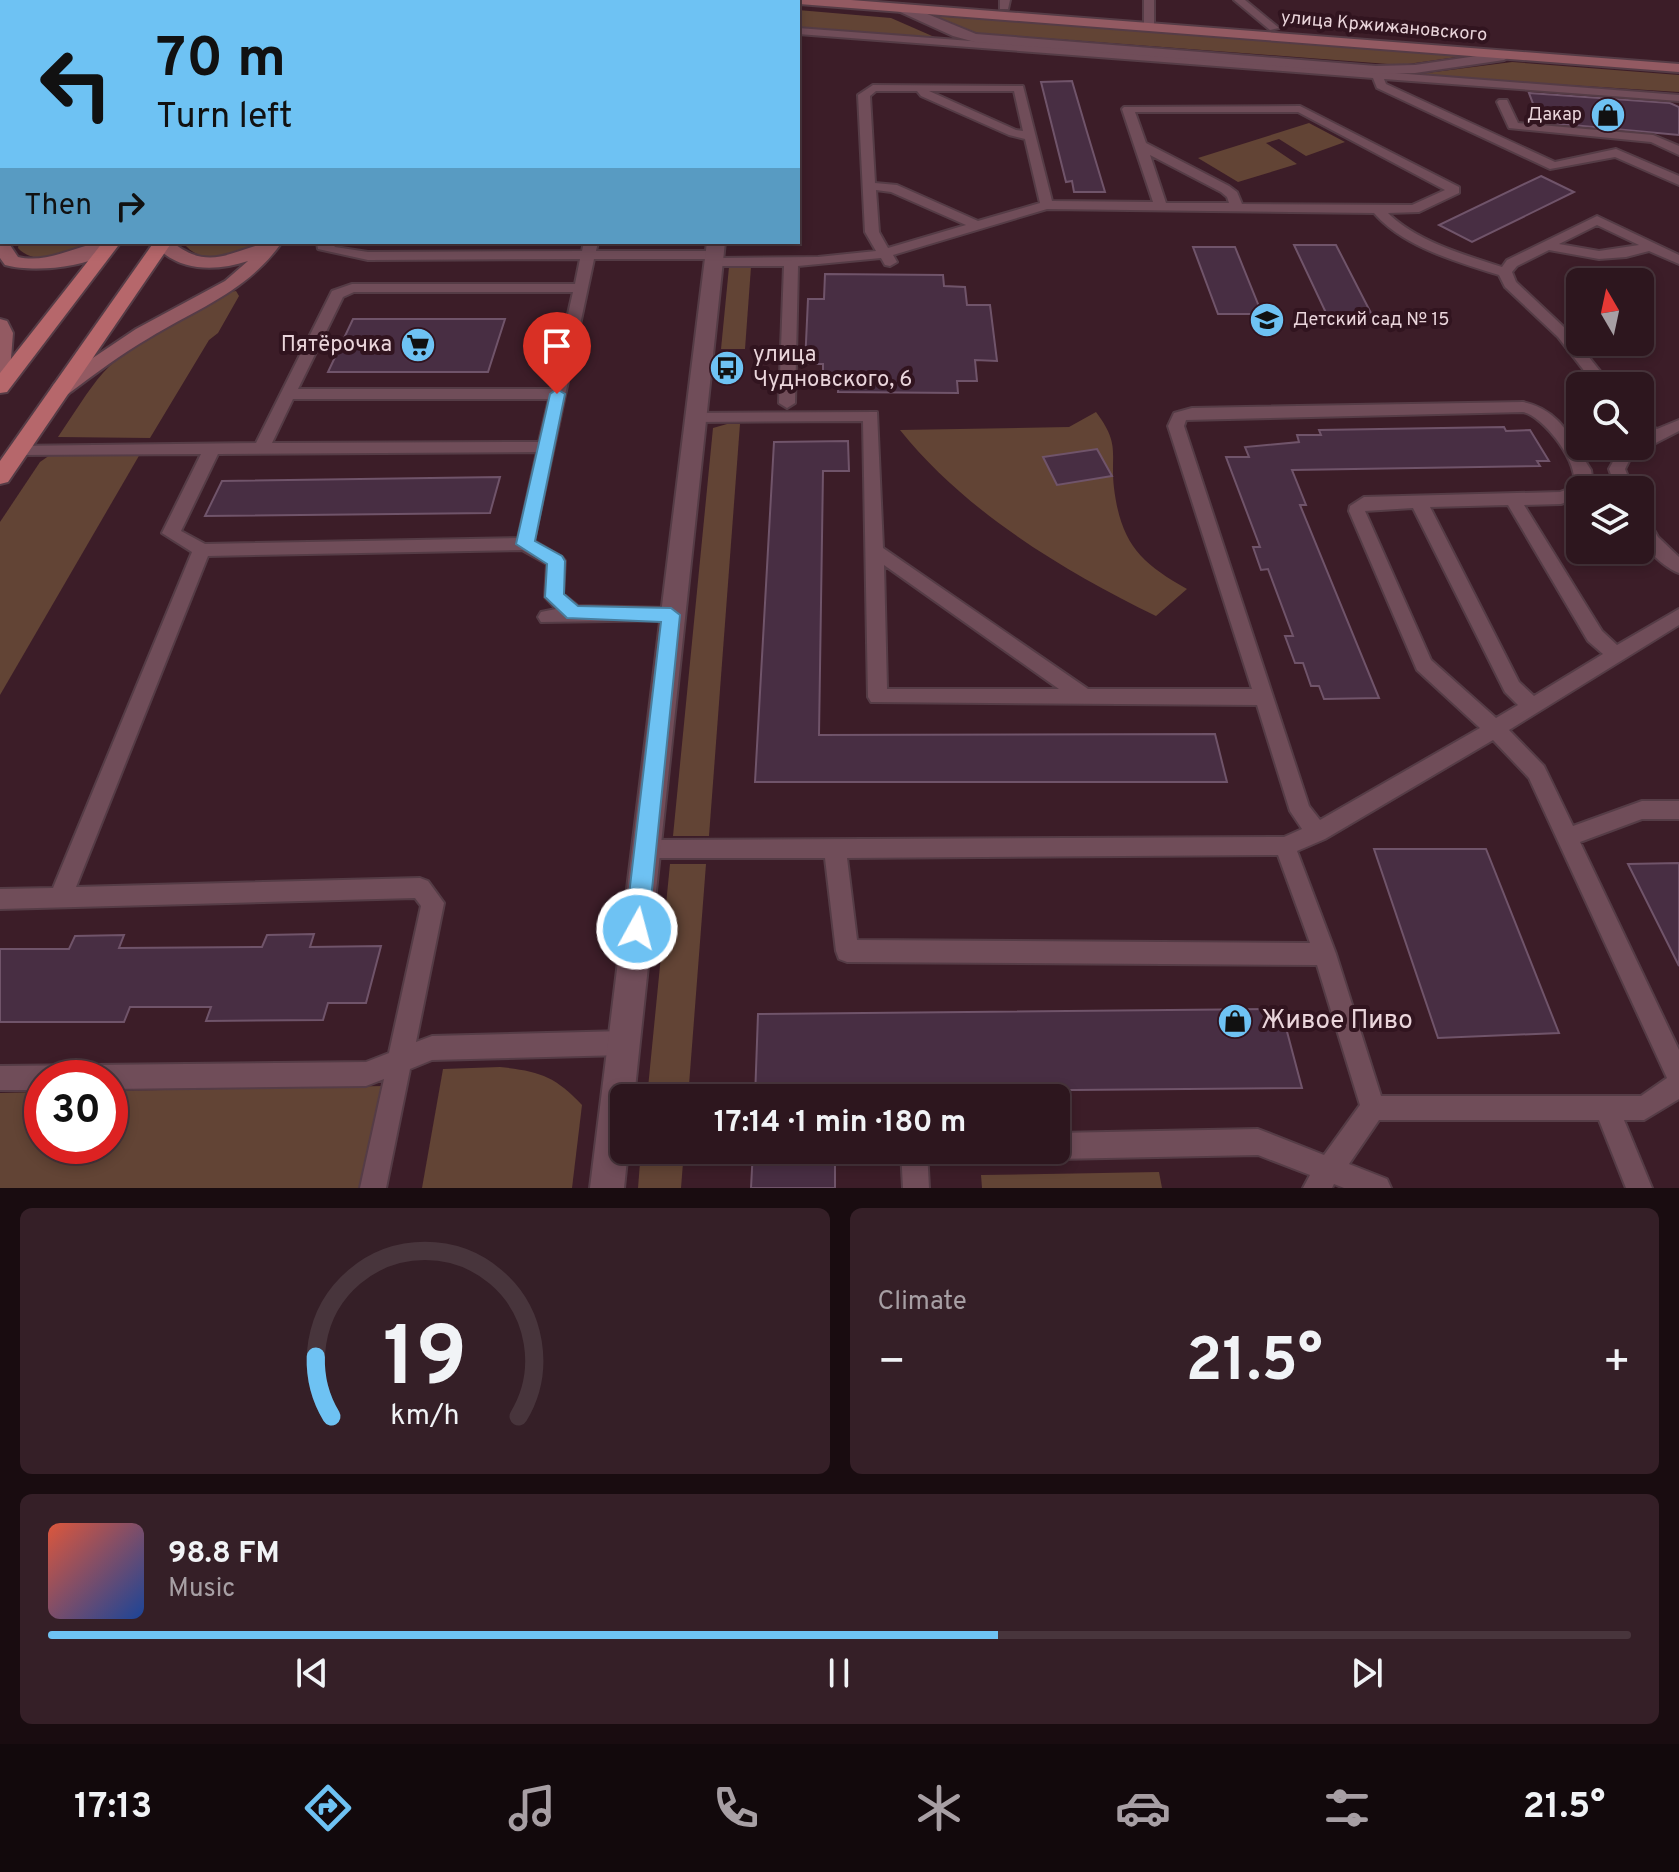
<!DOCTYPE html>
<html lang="en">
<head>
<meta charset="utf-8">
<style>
	:root { --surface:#2d161e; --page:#351f27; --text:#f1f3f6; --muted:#a79fa4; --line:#48353c; --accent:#6ec2f3 }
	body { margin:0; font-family:Overpass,sans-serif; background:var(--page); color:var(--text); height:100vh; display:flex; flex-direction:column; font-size:30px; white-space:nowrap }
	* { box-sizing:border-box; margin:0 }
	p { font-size:26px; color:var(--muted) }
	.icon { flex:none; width:44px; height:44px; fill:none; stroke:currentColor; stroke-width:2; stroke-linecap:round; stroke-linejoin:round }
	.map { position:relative; height:1188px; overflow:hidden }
	.side { display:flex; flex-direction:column; gap:20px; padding:20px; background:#190c10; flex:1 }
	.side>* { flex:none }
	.top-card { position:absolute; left:0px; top:0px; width:800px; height:244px; box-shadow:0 4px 12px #0003,0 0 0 2px var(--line); background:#6ec2f3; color:#111; overflow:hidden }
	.needle { width:52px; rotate:351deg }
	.buttons { position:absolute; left:1566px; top:268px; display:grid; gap:16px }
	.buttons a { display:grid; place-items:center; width:88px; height:88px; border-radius:12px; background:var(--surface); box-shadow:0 4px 12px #0003,0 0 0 2px var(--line); font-size:40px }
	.speed { position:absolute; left:24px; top:1060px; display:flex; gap:16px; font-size:40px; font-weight:700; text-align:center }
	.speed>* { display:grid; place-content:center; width:104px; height:104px; border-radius:50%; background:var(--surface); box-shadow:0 4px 12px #0003,0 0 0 2px var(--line); line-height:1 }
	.speed .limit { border:12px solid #d22; background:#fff; color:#111 }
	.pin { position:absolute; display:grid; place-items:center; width:68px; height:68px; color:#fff; margin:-82px -34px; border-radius:50% 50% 50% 0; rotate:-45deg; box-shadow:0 0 8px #0007 }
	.pin .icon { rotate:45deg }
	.me { position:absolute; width:88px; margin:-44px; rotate:7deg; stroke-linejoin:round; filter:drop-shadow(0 0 6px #0008) }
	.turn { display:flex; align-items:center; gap:28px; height:168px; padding:0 24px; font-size:36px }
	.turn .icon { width:104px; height:104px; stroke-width:2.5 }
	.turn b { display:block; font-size:56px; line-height:68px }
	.then { display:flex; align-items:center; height:76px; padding:0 24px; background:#0003; gap:16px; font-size:30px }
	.big { font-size:60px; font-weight:700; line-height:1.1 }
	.side .card { flex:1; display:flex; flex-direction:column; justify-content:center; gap:12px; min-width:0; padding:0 28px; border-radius:12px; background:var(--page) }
	.side .dial { align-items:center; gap:0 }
	.dial svg { height:208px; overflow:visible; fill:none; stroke:var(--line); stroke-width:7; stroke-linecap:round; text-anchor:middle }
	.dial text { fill:var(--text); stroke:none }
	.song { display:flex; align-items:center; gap:24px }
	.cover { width:96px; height:96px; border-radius:12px; background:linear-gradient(135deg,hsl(10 70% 55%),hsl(220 70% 35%)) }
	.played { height:8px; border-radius:4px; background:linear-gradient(90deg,var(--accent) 60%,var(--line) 60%) }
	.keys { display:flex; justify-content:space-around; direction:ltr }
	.heat { display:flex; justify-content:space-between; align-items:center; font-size:44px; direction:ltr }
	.side .tiles { flex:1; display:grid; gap:20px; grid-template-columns:1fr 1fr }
	.card:last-child { grid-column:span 2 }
	.trip { position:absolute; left:610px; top:1084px; width:460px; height:80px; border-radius:12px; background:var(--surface); box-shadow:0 4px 12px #0003,0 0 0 2px var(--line); font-weight:700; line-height:80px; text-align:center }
	.tab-bar { display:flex; height:128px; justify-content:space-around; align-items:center; background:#12090c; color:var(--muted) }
	.tab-bar .icon { width:56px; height:56px }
	.tab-bar .current { color:var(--accent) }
	.tab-bar b { font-size:36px; color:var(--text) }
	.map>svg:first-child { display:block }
	.green { fill:#624435 }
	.building { fill:#482e43; stroke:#70546a; stroke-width:2 }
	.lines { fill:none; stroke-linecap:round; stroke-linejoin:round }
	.lane-casing { stroke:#553c46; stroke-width:4 }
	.street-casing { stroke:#553c46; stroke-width:4 }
	.secondary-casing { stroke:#553c46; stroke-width:4 }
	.primary-casing { stroke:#553c46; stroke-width:4 }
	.lane { fill:#704d59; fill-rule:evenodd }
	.street { fill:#704d59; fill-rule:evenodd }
	.secondary { fill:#935a62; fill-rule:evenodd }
	.primary { fill:#b6676b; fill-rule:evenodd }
	.route { fill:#6ec2f3; stroke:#487e9e; stroke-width:2 }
	.labels { text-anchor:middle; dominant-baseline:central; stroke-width:8; stroke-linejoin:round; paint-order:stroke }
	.far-street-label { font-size:18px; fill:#ead5db; stroke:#31141f }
	.far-poi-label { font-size:18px; fill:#ead5db; stroke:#31141f; text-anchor:end }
	.poi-label { font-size:22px; fill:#ead5db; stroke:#31141f; text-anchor:end }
	.near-poi-label { font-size:26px; fill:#ead5db; stroke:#31141f; text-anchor:start }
</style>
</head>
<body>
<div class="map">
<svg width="1679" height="1188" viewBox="0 0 1679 1188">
	<rect width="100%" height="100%" fill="#3c1d28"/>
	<!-- green -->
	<g class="green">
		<path d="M798 10 891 18 939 39 798 28Z"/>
		<path d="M934 16 1461 54 1464 56 1401 65 977 33Z"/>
		<path d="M1512 62 1679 75V92L1411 75Z"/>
		<path d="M1309 123 1345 142 1306 156 1279 139 1266 143 1297 164 1238 182 1198 158Z"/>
		<path d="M19 242H87C69 254 36 268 18 248Z"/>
		<path d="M186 242H256C238 257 204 266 186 246Z"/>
		<path d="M729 267H751L745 349H721Z"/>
		<path d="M236 291 239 296 218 333 209 340 150 438 58 437C71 418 83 398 97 380 129 340 184 317 228 292Z"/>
		<path d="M1096 412C1121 445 1110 453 1114 488 1121 544 1141 563 1187 589L1156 616C1062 570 966 512 900 430L1069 427Z"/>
		<path d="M727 424H740L709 836H673L713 428Z"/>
		<path d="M140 454 0 695V522L40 462 50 455Z"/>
		<path d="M670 864H706L688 1098H647Z"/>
		<path d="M500 1067C539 1071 555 1076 582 1105L572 1188H422L443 1069Z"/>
		<path d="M384 1086 361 1188H0V1093L42 1092V1146H110V1091Z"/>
		<path d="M641 1150H684L681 1188H638Z"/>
		<path d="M1159 1172 1162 1188H982L981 1175Z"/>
	</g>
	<!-- building -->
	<g class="building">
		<path d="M1072 81 1087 132 1105 192H1074L1072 181 1066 182 1041 82Z"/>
		<path d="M1529 93 1670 103 1679 107V135L1540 122Z"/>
		<path d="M1541 176 1574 192 1472 242 1439 225Z"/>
		<path d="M1294 245H1336L1372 315H1327Z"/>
		<path d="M1193 247H1235L1262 314H1218Z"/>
		<path d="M825 274 943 275 944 286 965 287 967 305H990L997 361 975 360 977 381H957L958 393 838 392 839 380H823V364H805L808 299H824Z"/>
		<path d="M353 319H505L488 372H328Z"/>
		<path d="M1504 427 1506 431 1530 430 1549 461H1537L1540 466 1292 470 1306 505H1300L1379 698 1324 699 1319 686H1311L1303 663H1295L1285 636H1293L1268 569 1261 570 1253 547H1260L1226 457H1249L1245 447 1299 442 1297 435H1321L1319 430Z"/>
		<path d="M848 441 849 471H823L819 735 1215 734 1227 782H755L774 442Z"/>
		<path d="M1097 449 1112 476 1057 485 1043 457Z"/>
		<path d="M500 477 490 513 205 516 222 481Z"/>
		<path d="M1374 849H1486L1559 1033 1438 1038Z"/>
		<path d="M1679 863V966L1628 864Z"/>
		<path d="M314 934 310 947 381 946 366 1003H328L323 1020 206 1021 211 1007H130L124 1022H0V949H69L75 936 124 935 119 948 262 947 267 935Z"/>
		<path d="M1281 1009 1302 1088 835 1092V1098H755L758 1014Z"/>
		<path d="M753 1150H835V1188H751Z"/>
	</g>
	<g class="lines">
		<!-- lane casing -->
		<g class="lane-casing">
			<g id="lane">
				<path d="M1000 0H1010L1008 9H1000Z"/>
				<path d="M1144 0H1154V27L1149 30 1144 27Z"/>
				<path d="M1234 0H1245L1279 28 1270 30Z"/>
				<path d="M798 28 1371 71 1376 67 1382 72 1679 95V101L1384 79 1386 84 1555 162 1616 149 1679 176V185L1615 157 1550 169 1377 88 1373 78 798 34Z"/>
				<rect x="0" y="49" width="2" height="6"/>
				<path d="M873 85 1023 86 1052 201 1153 202 1122 109 1124 107 1300 106 1459 187V193L1419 212 1388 213C1416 241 1464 255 1502 267L1507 260 1597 216 1679 255V264L1649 251 1626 257 1599 259 1549 250 1517 266 1512 272 1516 282 1568 331 1612 386H1596L1558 337 1505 287 1499 275C1458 262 1403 247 1374 213L1047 209 893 255 897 262 890 266 885 265 881 258 798 266 795 403 787 408 779 403 784 266H713L706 262 709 259H594L534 541 562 557 565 561 563 594 578 606 671 608 677 610 680 615 677 620 541 622 538 617 541 612 556 609 545 597 547 564 522 550 208 556 76 887 420 878 428 881 444 903 416 1042 432 1036 624 1031 633 1035 636 1043 633 1051 624 1055 432 1060 410 1069 386 1188H360L384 1079 366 1086 110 1089V1078H42V1090H0V1066L366 1062 389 1053 421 906 415 898 0 909V889L53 888 192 552 162 533 201 454 19 455 11 450 13 446 256 443 332 291 352 284H575L580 259 368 260 318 249 317 242H331L335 247 368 252 582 251 584 242H598L596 251H714L721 255 718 258 818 257 876 251 865 232 858 95ZM876 91H917L921 96 1009 135 1025 139 1040 203 978 221 897 185 875 183 870 96ZM929 91H1014L1023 131 1016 130ZM1135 112H1298L1445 190 1412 205 1242 204 1237 192 1229 186 1146 143ZM1150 155 1221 192 1227 197 1229 203H1166ZM876 190 891 192 966 225 888 248 879 232ZM1597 225 1639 245 1599 251 1559 244ZM354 292H573L551 389H298L343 297ZM293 399H549L539 442 272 443ZM537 452 518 538 205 544 181 531 218 454Z"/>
				<path d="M1499 100H1507L1518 123 1653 135 1679 146V155L1651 142 1509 128 1497 102Z"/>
				<path d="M2 182V190L0 191V183Z"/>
				<path d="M1523 402C1561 410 1571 439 1591 470L1592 477 1613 480 1609 469C1617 454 1622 446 1640 446V438L1645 436 1640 432V420L1657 429 1679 420V431L1644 449 1630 459 1625 469 1633 490H1580V497L1561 504 1524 505 1602 631 1617 645 1679 609V625L1509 730 1544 766 1573 826 1642 801H1679V819H1642L1580 842 1679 1050V1099L1644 1120H1624L1652 1188H1626L1599 1120H1379L1349 1164 1387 1179 1391 1188H1344L1334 1184 1332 1188H1303L1310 1175 1258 1155 1056 1159 1047 1155 1045 1150H1056V1133L1258 1129 1324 1155 1360 1105 1317 965 847 962 839 959 836 951 825 858H646L638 856 635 849 638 842 646 840 1284 837 1302 829 1290 811 1257 705 871 702 868 697 863 421 694 422 688 421 686 417 688 413 877 412 883 548 1088 689H1252L1168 426 1174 413 1192 408ZM1523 412C1544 416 1582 466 1573 487L1560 492 1364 497 1350 506 1349 511 1417 670 1480 728 1320 820 1309 806 1184 426 1186 420ZM1508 505 1588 641 1603 654 1534 696 1519 682 1430 507ZM1413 508 1505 692 1518 705 1496 718 1431 660 1365 511ZM884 565 1059 689H887ZM1493 740 1529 778 1667 1078 1641 1096H1381L1336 954 1297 851 1325 839ZM1278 855 1310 943 857 940 847 858Z"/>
				<path d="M1640 514 1646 516 1658 537 1679 557V573C1667 569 1643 549 1640 535 1639 529 1640 521 1640 514Z"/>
				<path d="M901 1150H927L929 1188H903Z"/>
			</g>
		</g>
		<!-- street casing -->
		<g class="street-casing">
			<g id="street">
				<path d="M737 0H751L736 2Z"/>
				<path d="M903 4 976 34 1376 66 1415 65 1504 52 1511 56 1504 60 1415 73 1376 74 975 42 953 36 898 11 896 8Z"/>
				<path d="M707 242H725L634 1098H624V1150H628L624 1188H590Z"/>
			</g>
		</g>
		<!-- secondary casing -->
		<g class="secondary-casing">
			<g id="secondary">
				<path d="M194 0H208L192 2Z"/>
				<path d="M402 0H416L400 2Z"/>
				<path d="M792 0H851L1679 64V72L799 4Z"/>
				<path d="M0 239 8 242 18 257C55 266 92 234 119 244 96 268 35 273 5 265L0 258Z"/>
				<path d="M172 242C216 277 237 242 282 242 248 291 198 308 149 338 121 354 95 374 68 394H54L51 389 54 384 136 329 225 281 248 261C215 272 177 272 153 243Z"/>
				<path d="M0 319 7 321 13 333 10 371 0 377Z"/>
			</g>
		</g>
		<!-- primary casing -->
		<g class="primary-casing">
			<g id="primary">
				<path d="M282 0H296L281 2Z"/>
				<path d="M319 0H333L317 2Z"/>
				<path d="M103 242H121L7 392 0 393V373Z"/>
				<path d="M154 242H172L8 482 0 484V461Z"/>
			</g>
		</g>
		<!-- lane -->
		<use href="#lane" class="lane"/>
		<!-- street -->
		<use href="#street" class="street"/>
		<!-- secondary -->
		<use href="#secondary" class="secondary"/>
		<!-- primary -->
		<use href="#primary" class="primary"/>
	</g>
	<!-- route -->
	<path class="route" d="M557 389 565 394 535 541 562 556 565 561 564 594 578 606 671 608 680 615 648 929 645 936 637 940 629 936 625 929 661 622 567 618 545 597 547 564 516 544 550 394Z"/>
	<!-- icons -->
	<defs>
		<g id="shop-disc" transform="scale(1.8)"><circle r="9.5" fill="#6ec2f3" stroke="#31141f"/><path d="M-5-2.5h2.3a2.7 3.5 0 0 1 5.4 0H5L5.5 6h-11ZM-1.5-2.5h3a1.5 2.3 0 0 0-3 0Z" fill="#111"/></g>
		<g id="school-disc" transform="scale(1.8)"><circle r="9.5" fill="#6ec2f3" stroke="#31141f"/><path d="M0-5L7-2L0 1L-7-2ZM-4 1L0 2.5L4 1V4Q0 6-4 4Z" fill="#111"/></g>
		<g id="supermarket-disc" transform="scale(1.8)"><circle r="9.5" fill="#6ec2f3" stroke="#31141f"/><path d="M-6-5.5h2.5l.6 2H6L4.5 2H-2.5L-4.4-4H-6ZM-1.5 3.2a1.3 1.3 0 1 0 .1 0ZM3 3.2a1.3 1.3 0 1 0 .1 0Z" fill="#111"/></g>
		<g id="bus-disc" transform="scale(1.8)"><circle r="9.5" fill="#6ec2f3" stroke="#31141f"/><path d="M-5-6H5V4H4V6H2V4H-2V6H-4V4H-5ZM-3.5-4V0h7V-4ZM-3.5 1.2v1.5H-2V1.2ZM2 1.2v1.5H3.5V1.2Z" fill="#111"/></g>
	</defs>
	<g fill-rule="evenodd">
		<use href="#shop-disc" x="1608" y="115"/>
		<use href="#school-disc" x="1267" y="320"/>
		<use href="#supermarket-disc" x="418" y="345"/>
		<use href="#bus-disc" x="727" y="368"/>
		<use href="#shop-disc" x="1235" y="1021"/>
	</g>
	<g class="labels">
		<!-- far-street labels -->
		<g class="far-street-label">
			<text transform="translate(1384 27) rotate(5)">улица Кржижановского</text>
		</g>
		<!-- far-poi labels -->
		<g class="far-poi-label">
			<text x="1582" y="115">Дакар</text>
			<text x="1293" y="320" text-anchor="start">Детский сад № 15</text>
		</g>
		<!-- poi labels -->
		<g class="poi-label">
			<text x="392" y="345">Пятёрочка</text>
			<text x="753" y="355" text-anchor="start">улица<tspan x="753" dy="25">Чудновского, 6</tspan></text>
		</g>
		<!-- near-poi labels -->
		<g class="near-poi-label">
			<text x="1261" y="1021">Живое Пиво</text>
		</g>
	</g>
</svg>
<div class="buttons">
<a><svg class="needle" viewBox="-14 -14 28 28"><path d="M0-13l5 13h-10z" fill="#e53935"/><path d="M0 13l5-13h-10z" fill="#a79fa4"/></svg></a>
<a><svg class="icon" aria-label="search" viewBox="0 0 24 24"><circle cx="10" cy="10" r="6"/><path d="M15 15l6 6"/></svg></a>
<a><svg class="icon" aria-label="layers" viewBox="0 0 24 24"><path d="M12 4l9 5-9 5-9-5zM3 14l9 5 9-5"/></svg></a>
</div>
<div class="speed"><div class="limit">30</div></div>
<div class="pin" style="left:557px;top:394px;background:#d93025"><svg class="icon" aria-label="arrive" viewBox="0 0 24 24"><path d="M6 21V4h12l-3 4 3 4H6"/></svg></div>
<svg class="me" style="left:637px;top:929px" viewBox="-20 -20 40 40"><circle r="17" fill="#6ec2f3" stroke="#fff" stroke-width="3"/><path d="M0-11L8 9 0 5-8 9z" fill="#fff"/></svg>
<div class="trip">17:14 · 1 min · 180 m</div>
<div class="top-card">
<div class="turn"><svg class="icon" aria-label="left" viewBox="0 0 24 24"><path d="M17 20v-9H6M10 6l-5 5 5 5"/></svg><div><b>70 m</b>Turn left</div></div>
<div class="then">Then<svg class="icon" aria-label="right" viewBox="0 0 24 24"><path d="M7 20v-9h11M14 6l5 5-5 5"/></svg></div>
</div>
</div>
<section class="side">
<div class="tiles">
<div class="card dial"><svg viewBox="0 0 100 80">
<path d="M14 69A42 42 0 1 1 86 69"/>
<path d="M14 69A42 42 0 0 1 8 46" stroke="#6ec2f3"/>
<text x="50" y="56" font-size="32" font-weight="700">19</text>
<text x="50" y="72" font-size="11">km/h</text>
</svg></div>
<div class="card"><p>Climate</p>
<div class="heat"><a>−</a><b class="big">21.5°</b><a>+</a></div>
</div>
<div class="card">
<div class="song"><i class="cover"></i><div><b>98.8 FM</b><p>Music</p></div></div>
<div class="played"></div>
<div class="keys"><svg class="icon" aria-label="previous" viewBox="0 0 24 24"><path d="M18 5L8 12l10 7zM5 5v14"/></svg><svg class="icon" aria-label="pause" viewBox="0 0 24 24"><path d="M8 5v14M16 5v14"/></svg><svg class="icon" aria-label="next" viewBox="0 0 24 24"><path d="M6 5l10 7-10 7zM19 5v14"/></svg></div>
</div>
</div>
</section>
<nav class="tab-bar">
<b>17:13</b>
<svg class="icon current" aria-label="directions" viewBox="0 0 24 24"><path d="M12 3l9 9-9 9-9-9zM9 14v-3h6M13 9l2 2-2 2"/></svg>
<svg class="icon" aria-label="music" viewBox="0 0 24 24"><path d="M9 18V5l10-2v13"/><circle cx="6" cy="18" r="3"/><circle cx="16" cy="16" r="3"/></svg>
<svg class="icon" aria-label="phone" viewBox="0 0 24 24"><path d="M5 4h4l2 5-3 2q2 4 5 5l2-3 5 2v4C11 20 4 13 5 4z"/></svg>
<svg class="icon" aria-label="climate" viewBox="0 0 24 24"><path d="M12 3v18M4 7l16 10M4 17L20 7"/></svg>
<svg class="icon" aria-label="car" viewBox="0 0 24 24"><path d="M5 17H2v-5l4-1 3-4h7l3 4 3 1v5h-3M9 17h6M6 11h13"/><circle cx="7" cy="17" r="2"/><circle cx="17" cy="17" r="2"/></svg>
<svg class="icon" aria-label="filters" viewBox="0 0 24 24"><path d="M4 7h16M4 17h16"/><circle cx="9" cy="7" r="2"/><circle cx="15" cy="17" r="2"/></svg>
<b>21.5°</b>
</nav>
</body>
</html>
